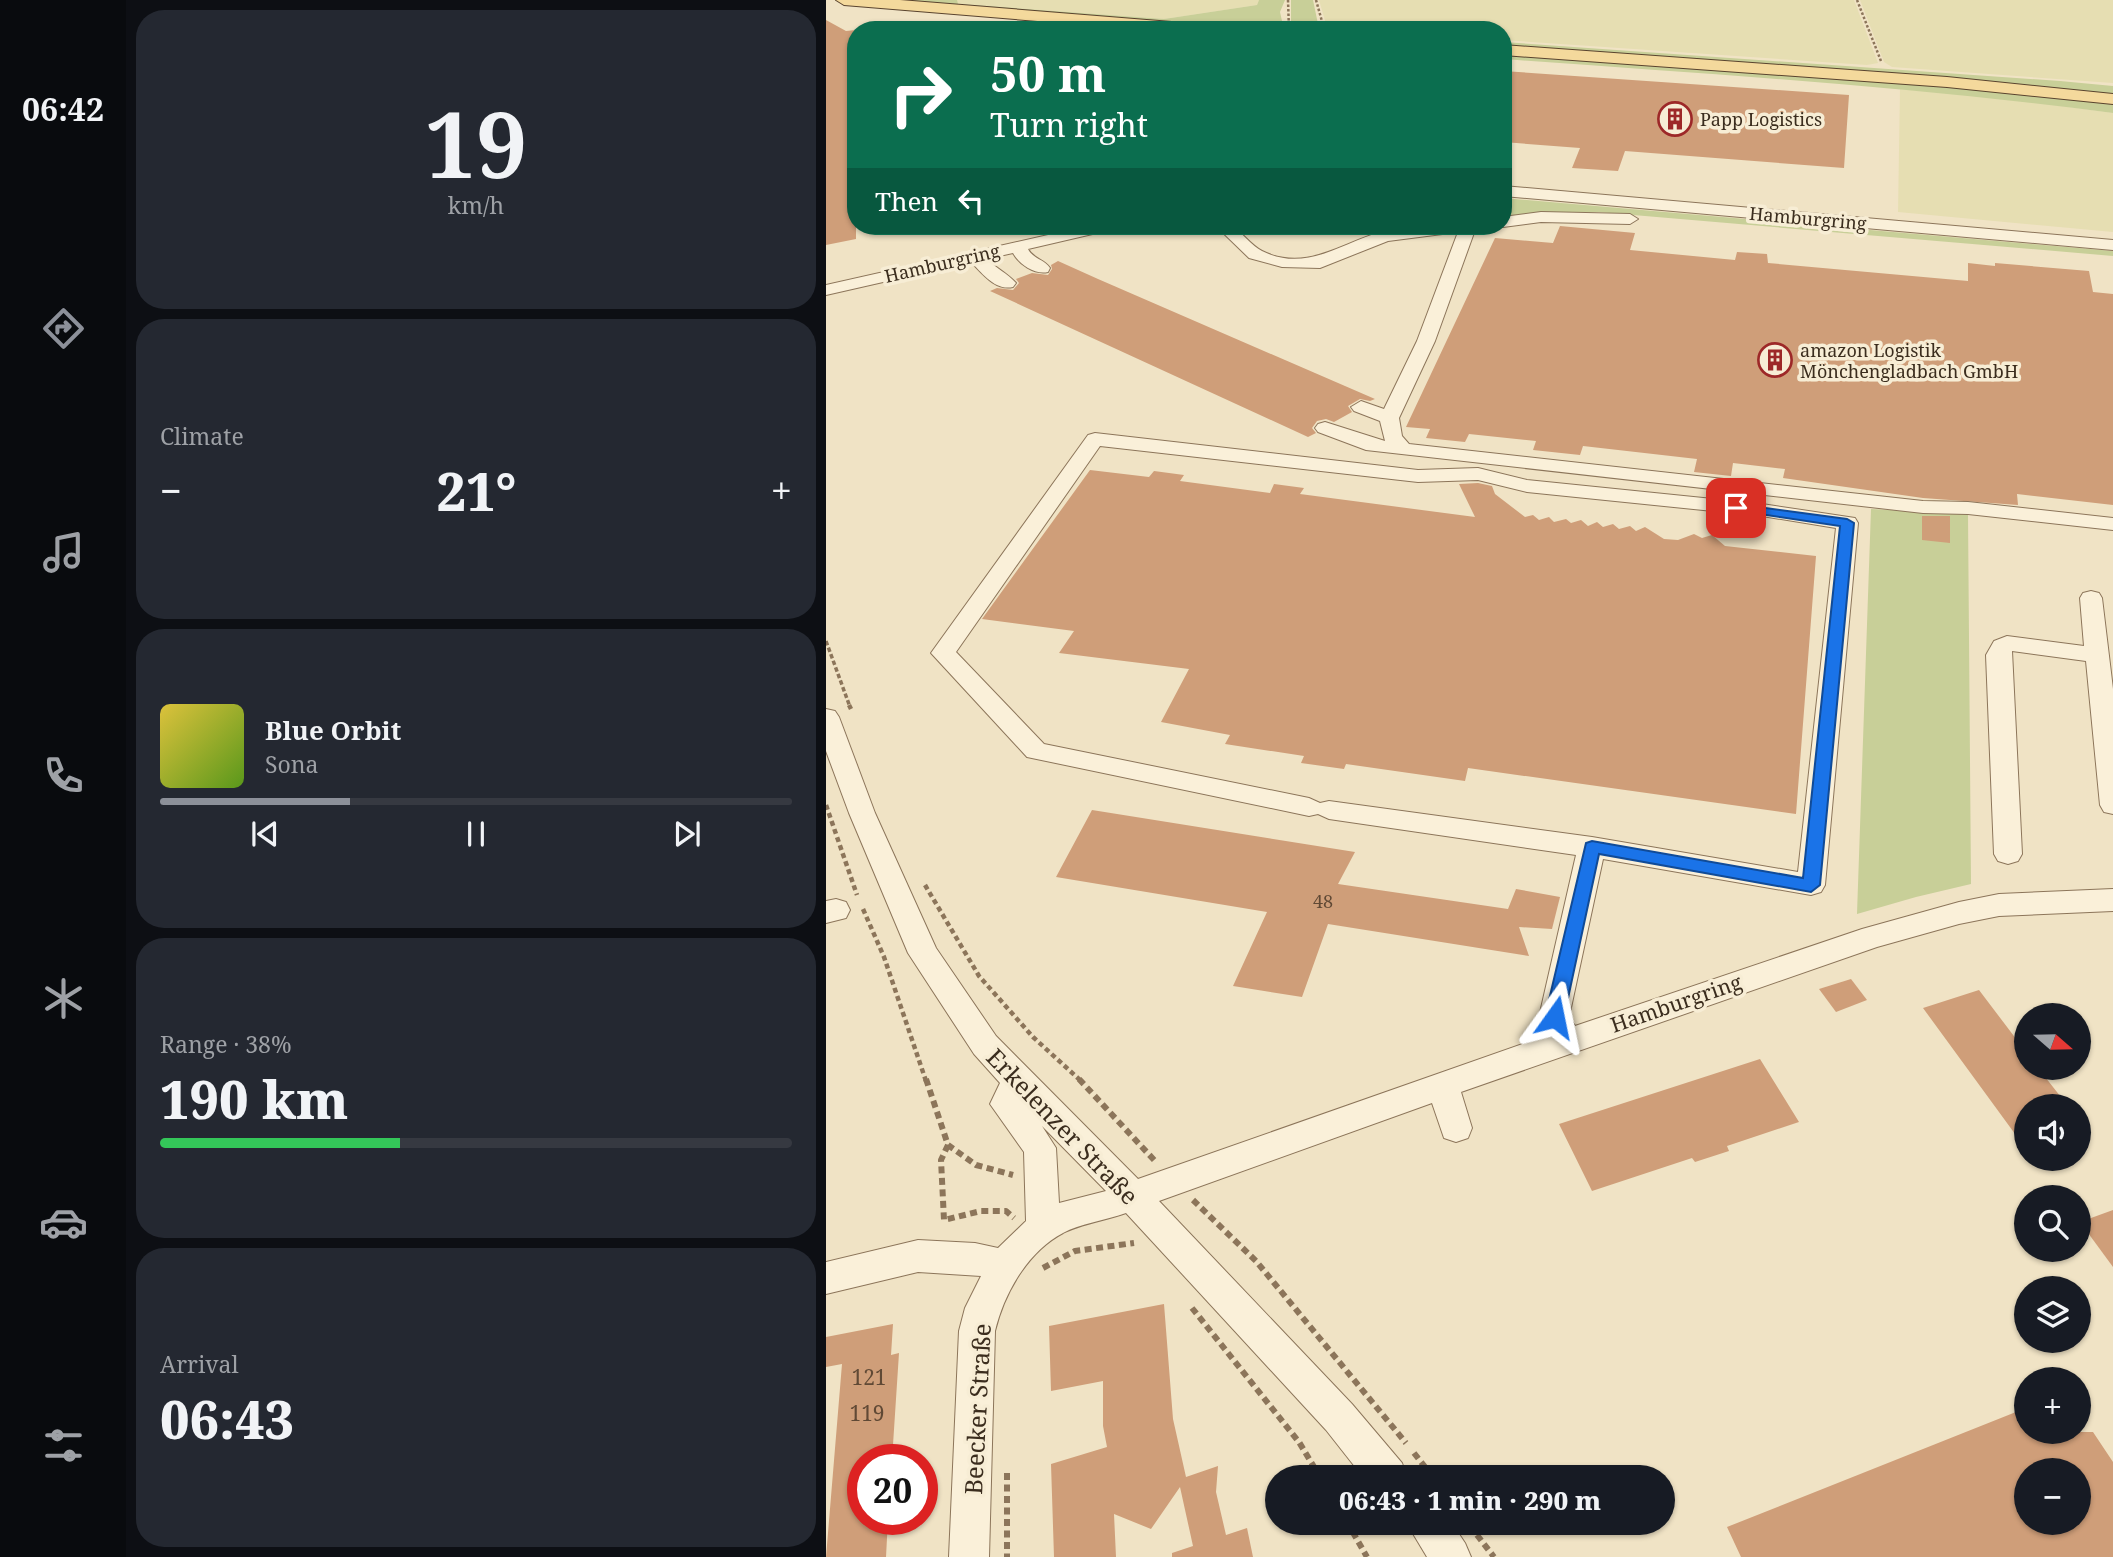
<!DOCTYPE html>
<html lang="en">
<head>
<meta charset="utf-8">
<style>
	:root { --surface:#171b24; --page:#242831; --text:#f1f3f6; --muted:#9ea1a6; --line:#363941; --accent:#8c9099 }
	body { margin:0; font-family:"Noto Serif",serif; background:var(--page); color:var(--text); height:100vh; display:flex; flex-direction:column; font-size:26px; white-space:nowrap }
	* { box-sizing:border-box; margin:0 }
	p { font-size:23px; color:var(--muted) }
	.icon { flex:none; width:38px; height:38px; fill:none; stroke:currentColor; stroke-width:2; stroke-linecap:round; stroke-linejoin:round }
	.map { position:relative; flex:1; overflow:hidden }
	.details { display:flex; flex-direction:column; gap:10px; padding:10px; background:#0d0f14; width:700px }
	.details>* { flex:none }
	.hud { position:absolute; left:21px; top:21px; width:665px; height:214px; border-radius:28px; box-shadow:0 2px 5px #0004; background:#0b6e4f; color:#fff; overflow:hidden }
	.needle { width:46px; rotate:110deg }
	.buttons { position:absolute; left:1188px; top:1003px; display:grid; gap:14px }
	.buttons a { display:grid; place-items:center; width:77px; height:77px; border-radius:50%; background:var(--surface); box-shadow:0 2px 5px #0004; font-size:35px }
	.speed { position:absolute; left:21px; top:1444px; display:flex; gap:14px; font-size:35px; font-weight:700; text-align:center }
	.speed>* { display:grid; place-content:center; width:91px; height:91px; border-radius:50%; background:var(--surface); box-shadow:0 2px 5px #0004; line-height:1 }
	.speed .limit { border:10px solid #d22; background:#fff; color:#111 }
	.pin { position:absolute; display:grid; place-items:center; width:60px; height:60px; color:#fff; margin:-30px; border-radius:14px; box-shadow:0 4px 10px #0006 }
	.me { position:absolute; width:77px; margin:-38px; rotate:12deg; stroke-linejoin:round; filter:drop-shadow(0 0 5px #0008) }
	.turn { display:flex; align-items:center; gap:24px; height:147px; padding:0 28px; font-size:32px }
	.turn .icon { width:91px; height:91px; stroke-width:2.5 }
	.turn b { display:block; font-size:49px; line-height:60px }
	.then { display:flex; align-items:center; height:66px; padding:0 28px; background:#0003; gap:14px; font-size:26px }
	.big { font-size:52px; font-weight:800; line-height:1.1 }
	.details .card { flex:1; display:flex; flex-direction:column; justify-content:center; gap:10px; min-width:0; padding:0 24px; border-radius:28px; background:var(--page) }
	.details .dial { align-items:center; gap:0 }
	.dial b { font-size:91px; line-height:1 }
	.song { display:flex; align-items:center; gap:21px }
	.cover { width:84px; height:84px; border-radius:10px; background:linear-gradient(135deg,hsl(50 70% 55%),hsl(90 70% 35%)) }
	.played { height:7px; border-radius:4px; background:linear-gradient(90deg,var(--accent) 30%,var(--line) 30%) }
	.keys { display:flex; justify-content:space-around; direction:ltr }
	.heat { display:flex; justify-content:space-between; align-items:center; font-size:38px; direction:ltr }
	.charge { height:10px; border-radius:5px; background:linear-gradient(90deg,#34c759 38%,var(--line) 0) }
	.trip { position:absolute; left:439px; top:1465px; width:410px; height:70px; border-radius:35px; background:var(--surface); box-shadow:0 2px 5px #0004; font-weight:800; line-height:70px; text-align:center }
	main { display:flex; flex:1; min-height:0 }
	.menu { display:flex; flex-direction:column; width:126px; justify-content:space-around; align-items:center; background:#090b0e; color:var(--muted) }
	.menu .icon { width:49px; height:49px }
	.menu .current { color:var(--accent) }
	.menu b { font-size:32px; color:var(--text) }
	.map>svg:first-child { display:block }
	.farmland { fill:#e6deb2 }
	.green { fill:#c8cf98 }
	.building { fill:#cf9e79; fill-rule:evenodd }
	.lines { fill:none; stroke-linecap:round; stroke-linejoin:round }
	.minor-casing { stroke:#8c755a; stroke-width:2 }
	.major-casing { stroke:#59432e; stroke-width:2 }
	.path-far3 { stroke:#8c755a; stroke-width:2.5; stroke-dasharray:2.5 2; stroke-linecap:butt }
	.path-far2 { stroke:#8c755a; stroke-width:3.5; stroke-dasharray:4.5 2.5; stroke-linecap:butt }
	.path-far1 { stroke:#8c755a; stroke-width:4.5; stroke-dasharray:5 3.5; stroke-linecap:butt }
	.path { stroke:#8c755a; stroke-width:6; stroke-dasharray:7 4.5; stroke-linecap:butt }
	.minor { fill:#faf0d9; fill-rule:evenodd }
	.major { fill:#f4d99c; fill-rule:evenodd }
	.route { fill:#1a73e8; stroke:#114b97; stroke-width:2 }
	.labels { text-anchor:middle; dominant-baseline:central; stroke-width:7; stroke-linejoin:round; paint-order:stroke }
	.far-poi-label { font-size:18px; fill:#3b2d1e; stroke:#f7edd5; text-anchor:start }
	.far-street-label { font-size:18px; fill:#3b2d1e; stroke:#f7edd5 }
	.number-label { font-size:18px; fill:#604935 }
	.street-label { font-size:21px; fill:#3b2d1e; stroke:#f7edd5 }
	.near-number-label { font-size:21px; fill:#604935 }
	.near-street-label { font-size:24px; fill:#3b2d1e; stroke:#f7edd5 }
</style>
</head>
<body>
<main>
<nav class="menu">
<b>06:42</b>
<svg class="icon current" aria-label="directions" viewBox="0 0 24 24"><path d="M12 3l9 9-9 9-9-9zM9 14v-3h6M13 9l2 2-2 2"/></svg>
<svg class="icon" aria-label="music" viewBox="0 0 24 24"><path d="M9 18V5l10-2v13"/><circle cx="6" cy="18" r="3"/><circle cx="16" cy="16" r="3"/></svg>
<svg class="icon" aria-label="phone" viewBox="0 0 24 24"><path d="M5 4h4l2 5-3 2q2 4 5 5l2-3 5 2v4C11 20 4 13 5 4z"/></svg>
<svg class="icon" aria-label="climate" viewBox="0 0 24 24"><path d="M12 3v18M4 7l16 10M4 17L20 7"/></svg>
<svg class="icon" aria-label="car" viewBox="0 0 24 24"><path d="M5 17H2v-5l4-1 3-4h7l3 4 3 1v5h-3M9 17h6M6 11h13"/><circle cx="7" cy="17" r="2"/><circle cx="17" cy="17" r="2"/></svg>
<svg class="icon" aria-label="filters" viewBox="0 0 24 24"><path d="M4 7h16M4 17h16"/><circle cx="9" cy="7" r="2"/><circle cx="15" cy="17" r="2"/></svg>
</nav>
<section class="details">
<div class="card dial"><b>19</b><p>km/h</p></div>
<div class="card"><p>Climate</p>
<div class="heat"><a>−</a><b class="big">21°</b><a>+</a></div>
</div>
<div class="card">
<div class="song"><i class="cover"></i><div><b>Blue Orbit</b><p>Sona</p></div></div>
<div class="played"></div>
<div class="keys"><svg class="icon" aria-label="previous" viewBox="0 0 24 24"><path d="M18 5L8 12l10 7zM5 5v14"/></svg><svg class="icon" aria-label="pause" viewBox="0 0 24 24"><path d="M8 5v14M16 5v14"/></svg><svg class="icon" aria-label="next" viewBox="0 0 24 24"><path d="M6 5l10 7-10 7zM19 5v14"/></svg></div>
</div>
<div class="card"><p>Range · 38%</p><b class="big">190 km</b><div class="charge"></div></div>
<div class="card"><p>Arrival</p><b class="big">06:43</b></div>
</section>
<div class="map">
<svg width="1287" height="1557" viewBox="0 0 1287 1557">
	<rect width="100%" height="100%" fill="#f0e3c5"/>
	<!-- farmland -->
	<g class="farmland">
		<path d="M131 0H433L431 5 338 19 131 4Z"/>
		<path d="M493 0H1028L1052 63 1041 65 677 40V30L515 28 500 24Z"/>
		<path d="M1034 0H1287V83L1066 67 1058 62Z"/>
		<path d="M1074 89 1177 98 1287 113V232L1072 212Z"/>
	</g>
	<!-- green -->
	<g class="green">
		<path d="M65 0H131L132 4 338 19 431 5 433 0H459L454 12 458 30 176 12Z"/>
		<path d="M465 0H487L492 24 506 30H465Z"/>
		<path d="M677 42 1234 81 1287 86V96L677 48Z"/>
		<path d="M677 54 1068 81 1287 103V113C1085 86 881 74 677 59Z"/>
		<path d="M677 198 1287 251V256L772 212 677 217Z"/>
		<path d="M1045 509 1142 514 1145 884 1090 897 1031 914Z"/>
	</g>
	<!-- building -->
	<g class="building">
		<path d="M0 20 20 31 30 30V239L0 245Z"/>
		<path d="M677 71 1023 95 1018 168 799 151 792 171 746 168 754 148 677 142Z"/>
		<path d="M734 226 809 233 804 250 909 260 911 252 941 254 942 263 1142 281V263L1169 266V263L1263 271 1267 292 1287 294V505L1191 494 1192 505 1097 498 957 478 959 469 907 463 905 476 868 472 871 459 757 446 754 455 707 450 710 441 643 434 639 442 600 438 604 429 580 427 669 238 727 243Z"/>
		<path d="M232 261 272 279 549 399 544 401 534 399 522 406 526 412 508 422 500 419 491 421 486 428 490 433 482 437 164 291 171 288 187 290 193 283 190 279 206 273 222 275 226 269 225 265Z"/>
		<path d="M264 470 323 477 328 471 358 475 354 481 444 493 448 484 478 488 474 494 649 517 633 484 652 483 666 486 669 494 699 517 707 515 713 520 723 517 728 522 740 519 745 523 755 520 762 526 771 522 777 527 787 524 793 529 804 526 810 531 819 527 838 539 852 540 868 534 876 538 886 535 899 546 990 556 970 814 642 768 639 781 520 764 518 769 475 763 478 756 399 744 404 735 335 722 363 669 233 653 248 631 156 619Z"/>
		<path d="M1096 516H1124V543L1096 540Z"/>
		<path d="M266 810 529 852 512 884 682 909 690 889 734 897 726 929 693 927 703 956 502 924 476 997 407 986 441 912 230 877Z"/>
		<path d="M1025 979 1041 1000 1010 1012 993 989Z"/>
		<path d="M1153 990 1200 1052V1068H1212L1242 1106H1200V1149L1097 1008Z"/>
		<path d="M934 1059 973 1122 901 1146 903 1151 869 1162 866 1158 766 1191 733 1124Z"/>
		<path d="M1287 1210V1267L1254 1222Z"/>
		<path d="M338 1304 347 1419 360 1477 392 1466 390 1492 400 1535 421 1528 427 1557H346V1553L367 1546 354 1487 325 1529 288 1514 290 1557H228L225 1464 281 1447 277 1426V1381L225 1391 223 1326Z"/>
		<path d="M67 1324 65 1355 73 1353 66 1460H37V1519H62L60 1557H0L16 1364 0 1367V1337Z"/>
		<path d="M1200 1408V1432H1267L1287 1462V1557H915L901 1527ZM1200 1470H1253V1522H1200Z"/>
	</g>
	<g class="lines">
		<!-- minor casing -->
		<g class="minor-casing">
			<g id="minor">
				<path d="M677 186 1287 240V250L677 196Z"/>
				<path d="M715 212 804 214 812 219 804 224 715 222 677 227 673 226H677V217Z"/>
				<path d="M262 226H290L288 229 202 249C207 259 218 259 224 268L222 272C208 275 193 264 187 253L160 259C169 267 182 274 190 283L187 287C169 291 156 273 145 262L0 295V285Z"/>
				<path d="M390 226H407C416 233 426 246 436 251 480 273 515 243 555 232 586 223 621 226 653 226L649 230 609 341 573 418 576 436 583 444 1097 501 1142 502 1287 518V530L1142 514 1097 513 540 450 492 432 489 428 492 424 499 422 559 441 554 421 528 411 525 407 535 401 558 409 591 341 632 232 562 241 494 268 456 267 423 258Z"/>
				<path d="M269 433 592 470 652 468 701 480 936 504 1029 518 1032 523 999 885 995 892 985 895 777 859 743 1017 749 1026 1036 929 1133 902 1173 894 1287 889V911L1173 916 1133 924 1051 947 635 1092 646 1128 642 1138 630 1142 618 1138 606 1103 333 1201 526 1404 576 1463 581 1477H537L500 1430 300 1213C281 1220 253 1224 237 1233 201 1252 178 1294 169 1331L163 1557H123L133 1331 139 1308 155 1276 92 1272 0 1294V1262L92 1240 149 1243 172 1248 200 1221 198 1152 164 1104 174 1083 148 1054 82 953 23 813 0 751V709L9 711 13 717 49 813 110 948 170 1036 312 1179 722 1035 713 1017 750 855 503 819 492 814 483 816 201 757 105 653 262 435ZM274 446 592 482 652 480 701 492 936 516 1010 528 972 872 766 837 503 801 494 803 483 798 218 744 130 652ZM216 1126 280 1191 233 1203 230 1148Z"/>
				<path d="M1265 591 1273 593 1276 598 1287 689V814L1278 812 1274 805 1260 661 1186 651 1196 854 1192 861 1182 864 1172 861 1168 854 1160 655 1168 641 1181 636 1258 646 1254 598 1257 593Z"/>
				<path d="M10 899 20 902 24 910 20 918 0 923V901Z"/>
				<path d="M580 1522H625L639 1543 645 1557H601Z"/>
			</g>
		</g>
		<!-- major casing -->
		<g class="major-casing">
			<g id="major">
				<path d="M10 0H74L383 25 391 30H322L18 5Z"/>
				<path d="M677 45 1121 77 1287 94V104L1121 87 677 55Z"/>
			</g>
		</g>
		<!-- path-far3 -->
		<g class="path-far3">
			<path d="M462 0 463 30"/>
			<path d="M490 0 497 25 526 30"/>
			<path d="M1031 0 1055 61"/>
		</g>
		<!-- path-far2 -->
		<path class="path-far2" d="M0 641 24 707"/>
		<!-- path-far1 -->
		<g class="path-far1">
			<path d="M23 705 25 709"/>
			<path d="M0 805 31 895"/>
			<path d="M99 885 153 976 207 1037 255 1081"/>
			<path d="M37 909 58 957 100 1081"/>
		</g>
		<!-- path -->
		<g class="path">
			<path d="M100 1079 122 1145 150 1165 187 1175"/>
			<path d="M253 1079 329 1161"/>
			<path d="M122 1145 115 1160 118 1220 155 1211H180L188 1218"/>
			<path d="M367 1200 430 1261 580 1443"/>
			<path d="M217 1268 249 1251 308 1243"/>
			<path d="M366 1308 473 1442 494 1477"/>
			<path d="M588 1453 607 1477"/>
			<path d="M181 1473V1557"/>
			<path d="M521 1522 541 1557"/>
			<path d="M651 1535 668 1557"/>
		</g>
		<!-- minor -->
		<use href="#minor" class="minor"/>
		<!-- major -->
		<use href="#major" class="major"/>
	</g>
	<!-- route -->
	<path class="route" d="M910 504 1021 519 1028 523 994 885 985 892 773 854 738 1017 735 1022 729 1024 722 1022 719 1017 760 843 766 841 977 878 1014 526 906 510V505Z"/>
	<!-- icons -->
	<defs>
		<g id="building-ring" transform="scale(1.75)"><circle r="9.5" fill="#f7edd5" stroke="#9d2828" stroke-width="1.5"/><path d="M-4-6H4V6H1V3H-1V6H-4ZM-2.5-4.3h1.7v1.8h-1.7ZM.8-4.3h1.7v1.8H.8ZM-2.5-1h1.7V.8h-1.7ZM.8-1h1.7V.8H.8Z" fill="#9d2828"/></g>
	</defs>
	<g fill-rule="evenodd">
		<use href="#building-ring" x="849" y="119"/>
		<use href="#building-ring" x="949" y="360"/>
	</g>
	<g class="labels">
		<!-- far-poi labels -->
		<g class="far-poi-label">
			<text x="874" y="119">Papp Logistics</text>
			<text x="974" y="350">amazon Logistik<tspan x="974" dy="21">Mönchengladbach GmbH</tspan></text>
		</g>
		<!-- far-street labels -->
		<g class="far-street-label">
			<text transform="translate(982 218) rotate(5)">Hamburgring</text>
			<text transform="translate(116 263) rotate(-13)">Hamburgring</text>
		</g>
		<!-- number labels -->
		<g class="number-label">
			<text x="497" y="901">48</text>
		</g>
		<!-- street labels -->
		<g class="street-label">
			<text transform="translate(850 1003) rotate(-19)">Hamburgring</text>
		</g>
		<!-- near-number labels -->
		<g class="near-number-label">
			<text x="43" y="1377">121</text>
			<text x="41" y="1413">119</text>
		</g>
		<!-- near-street labels -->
		<g class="near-street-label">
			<text transform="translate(237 1126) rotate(46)">Erkelenzer Straße</text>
			<text transform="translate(151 1409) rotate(-87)">Beecker Straße</text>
		</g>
	</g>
</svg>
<div class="buttons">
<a><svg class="needle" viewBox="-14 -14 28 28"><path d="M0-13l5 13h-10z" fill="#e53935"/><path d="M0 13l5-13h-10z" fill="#9ea1a6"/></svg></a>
<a><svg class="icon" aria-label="sound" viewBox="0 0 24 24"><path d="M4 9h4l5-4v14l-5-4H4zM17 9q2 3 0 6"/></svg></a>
<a><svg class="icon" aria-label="search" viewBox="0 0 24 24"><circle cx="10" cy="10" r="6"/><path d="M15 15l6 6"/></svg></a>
<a><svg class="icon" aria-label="layers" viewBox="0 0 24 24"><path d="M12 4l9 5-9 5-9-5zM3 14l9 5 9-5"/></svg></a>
<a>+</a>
<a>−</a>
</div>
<div class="speed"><div class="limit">20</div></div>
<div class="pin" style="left:910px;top:508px;background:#d93025"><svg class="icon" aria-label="arrive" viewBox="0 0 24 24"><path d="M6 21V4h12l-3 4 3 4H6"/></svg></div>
<svg class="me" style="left:729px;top:1017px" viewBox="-20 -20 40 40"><path d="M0-17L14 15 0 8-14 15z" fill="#1a73e8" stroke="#fff" stroke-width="4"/></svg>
<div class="trip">06:43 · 1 min · 290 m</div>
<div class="hud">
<div class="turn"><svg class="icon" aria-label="right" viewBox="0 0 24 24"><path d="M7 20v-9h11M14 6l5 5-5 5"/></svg><div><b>50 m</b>Turn right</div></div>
<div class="then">Then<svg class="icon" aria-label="left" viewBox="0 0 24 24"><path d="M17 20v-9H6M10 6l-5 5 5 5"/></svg></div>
</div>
</div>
</main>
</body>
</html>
